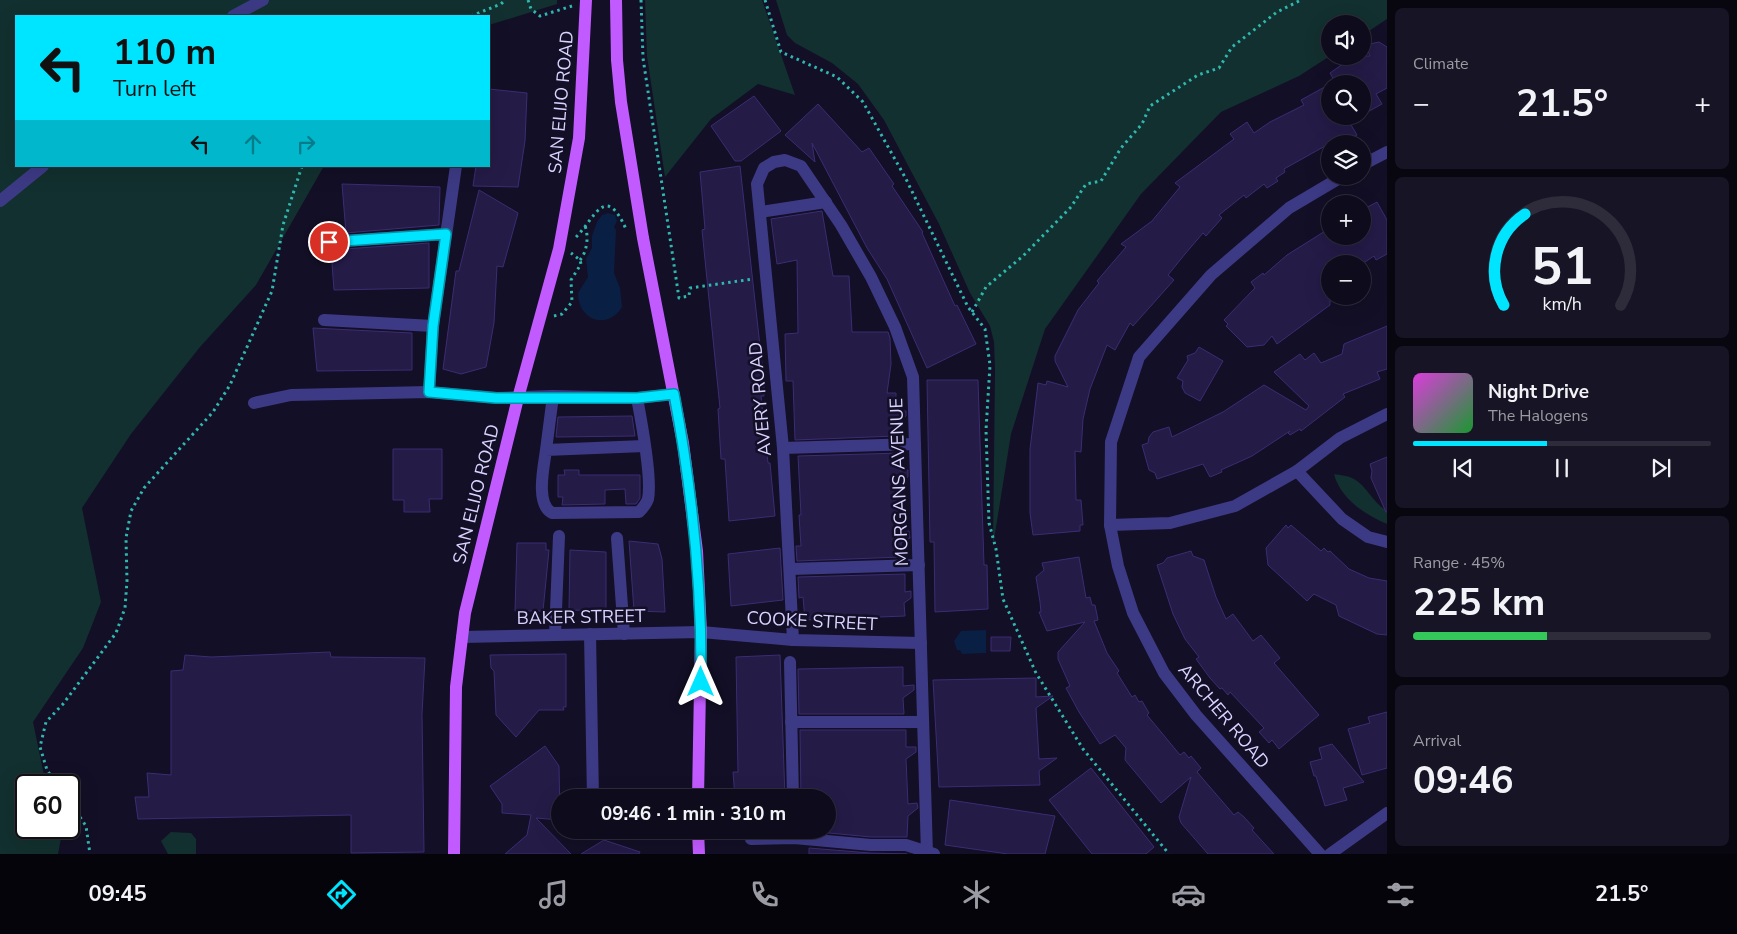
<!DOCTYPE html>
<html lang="en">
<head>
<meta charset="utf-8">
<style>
	:root { --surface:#0e0b1c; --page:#171425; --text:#f1f3f6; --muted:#9b9ba3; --line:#2e2b3b; --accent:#00e5ff }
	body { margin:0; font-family:"Nunito Sans",sans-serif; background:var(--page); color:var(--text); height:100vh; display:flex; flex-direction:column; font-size:19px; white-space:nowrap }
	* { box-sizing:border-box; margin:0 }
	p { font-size:16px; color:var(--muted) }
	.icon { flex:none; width:28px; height:28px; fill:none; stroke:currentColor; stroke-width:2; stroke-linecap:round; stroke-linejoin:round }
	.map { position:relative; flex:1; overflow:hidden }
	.panel { display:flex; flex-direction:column; gap:8px; padding:8px; background:#08060f; width:350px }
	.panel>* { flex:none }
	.top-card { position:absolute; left:15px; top:15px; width:475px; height:152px; border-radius:0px; box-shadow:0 5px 20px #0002,0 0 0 1px var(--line); background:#00e5ff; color:#111; overflow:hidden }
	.tools { position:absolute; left:1321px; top:15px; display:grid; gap:10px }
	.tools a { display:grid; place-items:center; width:50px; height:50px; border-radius:50%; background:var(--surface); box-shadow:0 5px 20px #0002,0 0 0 1px var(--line); font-size:25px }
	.speed { position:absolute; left:15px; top:774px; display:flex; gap:10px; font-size:25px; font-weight:700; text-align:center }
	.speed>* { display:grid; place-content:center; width:65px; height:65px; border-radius:50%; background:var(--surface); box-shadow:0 5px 20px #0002,0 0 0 1px var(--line); line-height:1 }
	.speed .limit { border:2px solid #111; border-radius:8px; background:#fff; color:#111 }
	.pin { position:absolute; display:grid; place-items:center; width:42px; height:42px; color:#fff; margin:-21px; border:2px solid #fff; border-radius:50%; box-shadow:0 1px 5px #0007 }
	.me { position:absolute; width:55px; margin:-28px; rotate:0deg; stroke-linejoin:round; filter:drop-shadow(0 0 4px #0008) }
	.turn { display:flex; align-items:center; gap:18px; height:105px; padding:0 15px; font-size:22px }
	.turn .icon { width:65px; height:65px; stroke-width:2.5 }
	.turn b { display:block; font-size:35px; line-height:42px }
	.lanes { display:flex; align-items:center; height:48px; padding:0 15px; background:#0003; justify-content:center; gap:25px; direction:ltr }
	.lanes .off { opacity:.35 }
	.big { font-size:38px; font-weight:700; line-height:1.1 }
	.panel .tile { flex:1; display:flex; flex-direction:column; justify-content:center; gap:8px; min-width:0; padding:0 18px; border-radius:8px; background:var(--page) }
	.panel .dial { align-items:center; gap:0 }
	.dial svg { height:130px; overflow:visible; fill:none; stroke:var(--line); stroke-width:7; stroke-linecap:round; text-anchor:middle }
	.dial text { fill:var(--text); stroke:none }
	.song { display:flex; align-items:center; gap:15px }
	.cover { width:60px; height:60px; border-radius:8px; background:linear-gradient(135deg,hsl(300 70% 55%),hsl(130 70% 35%)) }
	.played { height:5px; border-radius:2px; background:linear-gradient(90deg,var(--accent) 45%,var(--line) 45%) }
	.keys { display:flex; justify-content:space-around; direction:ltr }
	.heat { display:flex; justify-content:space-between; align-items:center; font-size:28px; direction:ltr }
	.charge { height:8px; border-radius:4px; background:linear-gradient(90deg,#34c759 45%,var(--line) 0) }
	.trip { position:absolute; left:551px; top:789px; width:285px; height:50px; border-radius:25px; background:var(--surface); box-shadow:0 5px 20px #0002,0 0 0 1px var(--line); font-weight:700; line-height:50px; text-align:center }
	.menu { display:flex; height:80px; justify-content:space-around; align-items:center; background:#06040b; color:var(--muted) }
	.menu .icon { width:35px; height:35px }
	.menu .on { color:var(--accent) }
	.menu b { font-size:22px; color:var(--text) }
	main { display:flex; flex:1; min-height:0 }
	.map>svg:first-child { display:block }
	.green { fill:#12302f }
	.water { fill:#0a1f44 }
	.building { fill:#241b47; stroke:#3b2d73 }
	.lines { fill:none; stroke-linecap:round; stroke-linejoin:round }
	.path { stroke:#2fb8b0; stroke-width:3; stroke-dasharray:2.5 4; stroke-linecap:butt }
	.minor { stroke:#3d3a85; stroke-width:12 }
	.major { stroke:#c25bff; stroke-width:12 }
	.route-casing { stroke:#0095a6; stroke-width:12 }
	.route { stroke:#00e5ff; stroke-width:9 }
	.labels { text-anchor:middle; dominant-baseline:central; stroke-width:5; stroke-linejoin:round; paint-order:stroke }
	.street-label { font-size:18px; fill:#d9d4ff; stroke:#130f26 }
</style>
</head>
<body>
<main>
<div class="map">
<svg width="1387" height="854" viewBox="0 0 1387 854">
	<rect width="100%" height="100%" fill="#130f26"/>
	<!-- green -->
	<g class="green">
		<path d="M0 0H557V4L489 25V16H16V166H324L256 285 200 347 131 434 82 508 101 602 83 648 33 722 46 785H26V828H63L58 854H0Z"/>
		<path d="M645 0H762L795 95 758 84 711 119 665 177 647 56Z"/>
		<path d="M776 0H1387V19L1363 35 1362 24H1330V56L1299 76 1221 112 1141 194 1045 329 1011 434 993 546 995 370 994 342 990 326 970 293 939 224 884 120 858 84 832 63 795 43 787 35Z"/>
		<path d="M1334 474C1340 475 1349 476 1354 479 1367 486 1374 505 1387 510V524C1365 515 1340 498 1334 474Z"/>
		<path d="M171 832 191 833 196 839V854H168L161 841Z"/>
	</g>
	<!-- water -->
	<g class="water">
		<path d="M608 213 615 215 617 221 614 227 616 230 614 273 620 288 622 307C607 331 578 320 578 293L588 277 586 259 592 248V236L597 222 602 215Z"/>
		<path d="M986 630V653L962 654 960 650H957L954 641 961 631Z"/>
	</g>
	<!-- building -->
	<g class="building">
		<path d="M1379 42 1387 47V88L1376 94 1382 104 1362 115V84H1336L1330 73 1354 56H1370L1365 45Z"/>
		<path d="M1330 84V116H1346L1357 135 1343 143 1342 140 1335 144 1334 141 1284 169 1285 172 1276 178 1278 181 1267 188 1264 184 1246 198 1244 195 1219 215 1222 218 1206 236 1203 233 1185 254 1168 275 1174 280 1133 326 1130 323 1115 350 1107 345 1090 389 1083 419 1081 452 1075 451 1076 500H1081L1083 525H1080V531L1033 535 1030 513V449L1038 383 1046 385 1047 381 1068 387 1055 361V356L1078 310 1099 283 1097 281 1126 247 1121 244 1152 221 1180 187 1175 183 1234 139 1230 134 1247 122 1254 133 1270 122 1304 105 1301 100Z"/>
		<path d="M489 89 527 93 525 141 518 187 473 186 476 166H489Z"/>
		<path d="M754 96 781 131 741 161H735L711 126Z"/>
		<path d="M818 104 862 152 869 148 894 184 892 186 923 232 922 233 955 306 957 305 976 344 927 368 887 279 867 248 812 143 815 162 785 135Z"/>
		<path d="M740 166 764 382V396H761L768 463H770L775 516 729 521 725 459H721L718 409 720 408 702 230 705 229 700 172Z"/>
		<path d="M342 184 440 187 439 225 346 233Z"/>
		<path d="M479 190 518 213 503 267 497 266 494 323 486 367 461 374 443 369 456 271H459Z"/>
		<path d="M1377 202 1387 220V254L1376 260 1374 256 1362 264H1330V305L1277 344 1272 336 1264 345 1247 347 1226 326 1228 324 1224 320 1255 288 1251 282 1263 273 1264 275 1287 255 1330 228V236H1362V210Z"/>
		<path d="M822 211 833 276H849L852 332H888L890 338 891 364 887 393H896V411H906V416L896 423V436L795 440 793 381H786L785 334 798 333 797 260 777 264 771 219Z"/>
		<path d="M429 243V288L334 290 331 250Z"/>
		<path d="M1387 326V369L1377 372 1380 379 1343 394 1345 397 1301 431 1300 429 1290 435 1288 433 1290 431 1252 456 1221 470 1222 472 1210 477 1203 464 1157 479 1155 473 1149 470 1142 445 1148 443 1149 437 1153 432 1169 427 1172 437 1223 412 1264 385 1306 410 1309 406 1274 372 1300 354 1305 360 1314 353 1321 363 1342 354 1344 344Z"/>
		<path d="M313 328 412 333V370L317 371Z"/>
		<path d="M1199 347 1223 361 1200 401 1185 393 1182 387 1183 381 1177 378 1188 360 1187 356 1195 353Z"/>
		<path d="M927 380H978L984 565H987L988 609 935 612 934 542H930Z"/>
		<path d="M632 416 635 436 556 437 558 417Z"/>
		<path d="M393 449H442V499H429L430 512H404V500H393Z"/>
		<path d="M901 453 900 471 908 470V477L900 482 902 532 909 531 910 538 901 543 902 557 797 561 796 546H801L799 515H801L798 456Z"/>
		<path d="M1387 457V512H1386L1371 478 1372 471 1370 464Z"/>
		<path d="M564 470H579V475H640V498L636 504H626L625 489 605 490V504L562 505 563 497H558V475H565Z"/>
		<path d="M1286 525 1288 528 1291 525 1321 551 1324 548 1328 552 1330 551 1349 569 1369 578 1387 581V635L1377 634 1339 616 1336 605 1314 594 1307 601 1268 565 1266 548Z"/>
		<path d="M629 541 658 544 662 559 665 612 634 611Z"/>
		<path d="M517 543H546V550H549L543 611H515Z"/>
		<path d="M780 548 783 600 731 606 728 554Z"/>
		<path d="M570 550 606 552V611L569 610Z"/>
		<path d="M1191 551 1193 556 1204 560 1216 597 1226 619 1233 614 1253 641 1261 635 1280 658 1274 663 1319 715 1279 749 1272 740 1269 743 1259 732 1264 728 1230 692 1228 695 1222 688 1220 689 1210 678 1196 659 1199 657 1185 639 1173 614 1157 565 1163 563 1167 558Z"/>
		<path d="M1079 557 1086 598 1090 597 1092 605H1095L1098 620 1094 621 1107 653 1119 671 1117 673 1132 697 1135 695 1139 702 1142 701 1149 713 1147 715 1180 755 1184 752 1189 758 1191 756 1201 768 1197 772 1234 815 1238 812 1244 817 1254 828 1252 830 1274 854H1208L1181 823 1179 817 1191 777 1161 803 1125 760 1126 748 1115 735 1100 744 1079 712 1066 688 1070 686 1058 659V652L1085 622 1047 631 1039 612H1041L1040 602 1036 577 1044 570 1042 563Z"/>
		<path d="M905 574V592L911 591V598L904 603 905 616 805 620 803 597 799 598 798 577Z"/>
		<path d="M991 637H1011L1010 651H991Z"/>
		<path d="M330 652 331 657 425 658 422 714 424 852 351 853V815L138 819 135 797H149L147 773 171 775V671L183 670 185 655 211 657Z"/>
		<path d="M566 654V707H563L564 710H539L516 737 496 715 494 671 491 668 490 655Z"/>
		<path d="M780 655 785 798H735L733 772H738L736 657Z"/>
		<path d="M903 667V686L914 685V690L903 698 904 714H799L798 669Z"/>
		<path d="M1036 678V697L1053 696 1036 708 1039 759 1057 758 1039 771 1040 785 939 787 933 680Z"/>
		<path d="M1387 712V768L1362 775 1348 729 1370 723 1368 717Z"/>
		<path d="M800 730H906V747H916V752L906 759 908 804 917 803 918 808 908 816 907 837H871L808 831 828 830V798H801Z"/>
		<path d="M1332 744 1364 782 1343 788 1347 800 1325 806 1316 776H1314L1310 762 1322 759 1319 748Z"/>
		<path d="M545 746 559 766 560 820 536 818 571 854H505L527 835 531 815 502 813V804L490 786Z"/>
		<path d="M1091 768 1154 847 1146 854H1092L1049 800Z"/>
		<path d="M950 800 1055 816 1045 854H1008L945 845Z"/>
		<path d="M604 840 640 852 639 854H581Z"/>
		<path d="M809 848 870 853 907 854H809Z"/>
	</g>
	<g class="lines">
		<!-- path -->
		<g class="path">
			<path d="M528 0 531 9 540 16 572 6"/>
			<path d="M641 0 643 58 679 298 689 296 690 288 753 279"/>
			<path d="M765 0 781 52 837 77 863 102 906 179 968 307 985 329 990 365 986 430 989 523 996 549 1003 599 1036 673 1083 749 1169 854"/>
			<path d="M471 16 501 4 505 0"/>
			<path d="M576 237C596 217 605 183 626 229"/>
			<path d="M580 260C587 252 589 236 585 226"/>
			<path d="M972 312 986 287 1023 256 1071 207 1086 184 1101 181 1121 148 1142 124 1150 106 1198 75 1219 68 1232 47 1277 12 1301 0"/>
			<path d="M554 316 562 314 572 302 571 280 581 264 580 260 571 253"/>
			<path d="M57 785 47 770 40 747 46 722 63 704 116 633 125 608 127 581 126 538 131 511 144 488 213 412 230 385 272 291 283 225 302 166"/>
			<path d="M69 801 86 826 90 854"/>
		</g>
		<!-- minor -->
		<g class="minor">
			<path d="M233 16 263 0"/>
			<path d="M1362 165 1387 152"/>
			<path d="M0 201 43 166"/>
			<path d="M760 212 826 202"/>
			<path d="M329 242 446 234"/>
			<path d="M324 320 433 326"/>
			<path d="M429 392 433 326 456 166"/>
			<path d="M637 398 674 394"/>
			<path d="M254 403 291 395 429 392 497 398 553 396"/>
			<path d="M783 448 915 444"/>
			<path d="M546 450C544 466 535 504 552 513L639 512C643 508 646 505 648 499 652 480 641 419 637 398L553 396 546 450 644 446"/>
			<path d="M1297 471 1342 519 1368 537 1387 542"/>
			<path d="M1110 525 1170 523 1235 506 1297 471 1340 438 1387 414"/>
			<path d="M617 538 624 634"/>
			<path d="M790 569 919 565"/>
			<path d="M590 634 593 798"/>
			<path d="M555 635 559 536"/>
			<path d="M462 637 701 632 793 640 921 643"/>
			<path d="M793 640 783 448 757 184 764 168 774 162 785 160 801 166 841 225 871 277 895 327 913 377 927 854"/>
			<path d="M790 662 793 798"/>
			<path d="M791 722H923"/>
			<path d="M751 839 794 838 871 845H906L934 854"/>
			<path d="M1320 854 1196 715 1164 673 1133 613 1118 566 1110 525 1111 442 1139 357 1211 275 1289 208 1343 176"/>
			<path d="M1330 854 1387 813"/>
		</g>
		<!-- major -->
		<g class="major">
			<path d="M616 0 617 60 621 102 643 238 683 443 697 551 701 632 698 798"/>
			<path d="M698 830 699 854"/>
			<path d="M454 854 456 687 465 613 518 398 559 249 579 138 586 0"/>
		</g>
	</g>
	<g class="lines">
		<!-- route casing -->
		<g class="route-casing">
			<path id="route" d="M329 242 446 234 433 326 429 392 496 398H637L674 394C692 489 702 585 701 682"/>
		</g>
		<!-- route -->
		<use href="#route" class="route"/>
	</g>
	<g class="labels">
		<!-- street labels -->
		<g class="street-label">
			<text transform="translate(561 102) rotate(-85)">SAN ELIJO ROAD</text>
			<text transform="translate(760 399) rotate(-95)">AVERY ROAD</text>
			<text transform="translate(899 482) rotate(-92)">MORGANS AVENUE</text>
			<text transform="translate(476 494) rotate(-76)">SAN ELIJO ROAD</text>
			<text transform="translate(581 617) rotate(-1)">BAKER STREET</text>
			<text transform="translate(812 621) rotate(3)">COOKE STREET</text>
			<text transform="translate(1224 716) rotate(50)">ARCHER ROAD</text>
		</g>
	</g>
</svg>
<div class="tools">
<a><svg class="icon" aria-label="sound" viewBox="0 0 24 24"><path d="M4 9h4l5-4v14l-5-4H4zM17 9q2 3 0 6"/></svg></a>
<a><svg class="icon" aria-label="search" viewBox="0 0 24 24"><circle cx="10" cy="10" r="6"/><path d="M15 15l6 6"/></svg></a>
<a><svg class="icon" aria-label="layers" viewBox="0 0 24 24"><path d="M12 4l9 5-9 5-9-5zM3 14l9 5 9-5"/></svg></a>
<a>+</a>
<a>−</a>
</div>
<div class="speed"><div class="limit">60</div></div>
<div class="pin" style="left:329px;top:242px;background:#d93025"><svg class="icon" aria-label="arrive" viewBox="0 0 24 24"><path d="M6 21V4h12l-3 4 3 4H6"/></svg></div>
<svg class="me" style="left:701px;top:682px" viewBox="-20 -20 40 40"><path d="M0-17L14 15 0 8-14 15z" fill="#00e5ff" stroke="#fff" stroke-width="4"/></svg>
<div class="trip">09:46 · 1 min · 310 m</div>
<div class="top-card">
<div class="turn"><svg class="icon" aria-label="left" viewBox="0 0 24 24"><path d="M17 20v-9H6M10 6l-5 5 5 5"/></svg><div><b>110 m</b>Turn left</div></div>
<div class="lanes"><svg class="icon" aria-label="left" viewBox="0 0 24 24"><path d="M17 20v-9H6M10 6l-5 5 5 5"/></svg><svg class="icon off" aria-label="ahead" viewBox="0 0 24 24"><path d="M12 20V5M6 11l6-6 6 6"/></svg><svg class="icon off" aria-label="right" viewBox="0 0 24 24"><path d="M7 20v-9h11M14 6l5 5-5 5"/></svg></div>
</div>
</div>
<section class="panel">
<div class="tile"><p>Climate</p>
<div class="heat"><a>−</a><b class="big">21.5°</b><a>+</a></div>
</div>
<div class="tile dial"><svg viewBox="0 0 100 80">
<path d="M14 69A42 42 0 1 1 86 69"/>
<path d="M14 69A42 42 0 0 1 27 13" stroke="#00e5ff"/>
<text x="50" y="56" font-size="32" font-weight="700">51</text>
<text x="50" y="72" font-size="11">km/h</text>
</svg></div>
<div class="tile">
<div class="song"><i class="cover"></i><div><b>Night Drive</b><p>The Halogens</p></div></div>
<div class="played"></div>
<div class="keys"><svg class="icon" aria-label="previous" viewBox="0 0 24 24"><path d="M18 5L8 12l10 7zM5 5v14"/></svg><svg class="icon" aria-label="pause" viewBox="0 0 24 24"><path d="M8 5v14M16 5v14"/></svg><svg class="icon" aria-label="next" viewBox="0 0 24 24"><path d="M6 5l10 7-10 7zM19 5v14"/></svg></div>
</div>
<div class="tile"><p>Range · 45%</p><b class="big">225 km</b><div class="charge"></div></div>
<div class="tile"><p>Arrival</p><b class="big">09:46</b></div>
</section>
</main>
<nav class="menu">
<b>09:45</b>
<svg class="icon on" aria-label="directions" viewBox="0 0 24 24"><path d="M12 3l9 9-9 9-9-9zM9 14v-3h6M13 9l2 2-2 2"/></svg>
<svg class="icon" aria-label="music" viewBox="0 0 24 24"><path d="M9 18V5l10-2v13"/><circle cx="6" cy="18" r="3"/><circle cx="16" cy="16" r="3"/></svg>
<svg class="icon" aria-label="phone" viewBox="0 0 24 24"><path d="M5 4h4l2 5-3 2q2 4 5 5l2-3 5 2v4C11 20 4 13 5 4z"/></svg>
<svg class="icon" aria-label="climate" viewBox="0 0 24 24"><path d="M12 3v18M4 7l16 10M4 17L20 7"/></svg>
<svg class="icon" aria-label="car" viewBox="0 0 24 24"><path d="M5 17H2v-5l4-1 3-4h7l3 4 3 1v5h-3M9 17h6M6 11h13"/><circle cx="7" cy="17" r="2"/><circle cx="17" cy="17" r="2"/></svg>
<svg class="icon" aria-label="filters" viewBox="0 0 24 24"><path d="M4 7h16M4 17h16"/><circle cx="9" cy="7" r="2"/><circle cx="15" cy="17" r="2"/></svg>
<b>21.5°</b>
</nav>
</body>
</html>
